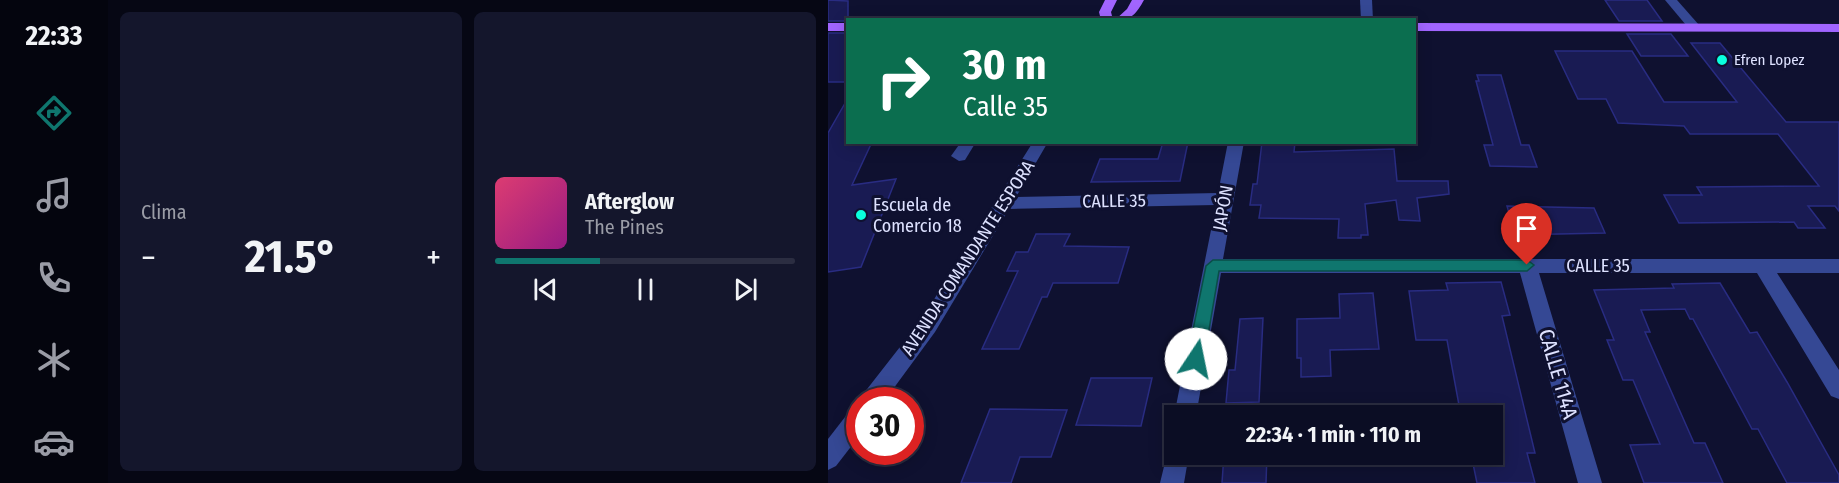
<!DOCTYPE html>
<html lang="es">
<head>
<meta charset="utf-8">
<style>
	:root { --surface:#0b0d24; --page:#14162c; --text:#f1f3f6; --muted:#9a9ca6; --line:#2b2d41; --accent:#0f766e }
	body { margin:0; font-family:"Fira Sans Condensed",sans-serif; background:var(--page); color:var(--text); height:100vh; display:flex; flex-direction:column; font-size:22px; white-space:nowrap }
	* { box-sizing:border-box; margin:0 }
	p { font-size:20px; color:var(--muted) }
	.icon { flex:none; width:33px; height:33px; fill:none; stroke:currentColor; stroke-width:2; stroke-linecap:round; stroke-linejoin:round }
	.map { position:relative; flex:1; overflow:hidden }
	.panel { display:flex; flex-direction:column; gap:12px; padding:12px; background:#060714; width:720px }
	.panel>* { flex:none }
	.top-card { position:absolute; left:18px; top:18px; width:570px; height:126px; border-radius:0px; box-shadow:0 3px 15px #0003,0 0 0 2px var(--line); background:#0b6e4f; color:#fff; overflow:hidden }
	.speed { position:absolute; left:18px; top:387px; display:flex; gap:12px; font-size:30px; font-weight:700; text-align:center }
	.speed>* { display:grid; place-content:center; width:78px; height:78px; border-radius:50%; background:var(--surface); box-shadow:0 3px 15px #0003,0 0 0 2px var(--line); line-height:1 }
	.speed .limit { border:9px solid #d22; background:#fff; color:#111 }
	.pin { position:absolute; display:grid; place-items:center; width:51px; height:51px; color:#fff; margin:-62px -26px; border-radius:50% 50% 50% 0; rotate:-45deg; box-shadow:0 0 6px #0007 }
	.pin .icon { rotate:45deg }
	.me { position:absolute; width:66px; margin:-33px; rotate:11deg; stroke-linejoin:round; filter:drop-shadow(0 0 4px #0008) }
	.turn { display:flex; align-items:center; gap:21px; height:126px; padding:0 18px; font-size:27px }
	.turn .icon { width:78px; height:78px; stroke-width:2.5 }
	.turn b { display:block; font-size:42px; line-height:51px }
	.big { font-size:45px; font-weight:700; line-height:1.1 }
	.panel .widget { flex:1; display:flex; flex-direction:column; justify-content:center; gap:9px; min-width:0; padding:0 21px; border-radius:9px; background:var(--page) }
	.song { display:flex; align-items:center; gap:18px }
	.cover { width:72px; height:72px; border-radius:9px; background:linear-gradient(135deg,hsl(340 70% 55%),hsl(310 70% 35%)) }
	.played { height:6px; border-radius:3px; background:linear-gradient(90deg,var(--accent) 35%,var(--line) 35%) }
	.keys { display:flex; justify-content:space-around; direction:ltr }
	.heat { display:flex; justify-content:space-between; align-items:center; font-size:33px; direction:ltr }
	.panel .tiles { flex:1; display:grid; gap:12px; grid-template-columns:repeat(2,1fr) }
	.trip { position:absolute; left:336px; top:405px; width:339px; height:60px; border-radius:0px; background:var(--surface); box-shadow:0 3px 15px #0003,0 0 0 2px var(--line); font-weight:700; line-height:60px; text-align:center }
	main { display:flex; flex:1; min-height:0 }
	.menu { display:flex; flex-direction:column; width:108px; justify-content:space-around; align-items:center; background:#04050e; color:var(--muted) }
	.menu .icon { width:42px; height:42px }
	.menu .active { color:var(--accent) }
	.menu b { font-size:27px; color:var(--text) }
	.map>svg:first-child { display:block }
	.building { fill:#191b53; stroke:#292c82; stroke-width:1.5 }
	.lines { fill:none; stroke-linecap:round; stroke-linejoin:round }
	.minor { fill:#354894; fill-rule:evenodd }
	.major { fill:#a165ff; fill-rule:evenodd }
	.route { fill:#0f766e; stroke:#0a4d48; stroke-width:1.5 }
	.poi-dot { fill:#0affde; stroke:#0f1130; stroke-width:2 }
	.labels { text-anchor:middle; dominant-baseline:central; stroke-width:6; stroke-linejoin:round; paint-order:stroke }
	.far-poi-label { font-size:15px; fill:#dee2ff; stroke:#0f1130; text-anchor:start }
	.street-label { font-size:18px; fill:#dee2ff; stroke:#0f1130 }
	.poi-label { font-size:18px; fill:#dee2ff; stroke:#0f1130; text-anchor:start }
	.near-street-label { font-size:21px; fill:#dee2ff; stroke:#0f1130 }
</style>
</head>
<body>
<main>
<nav class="menu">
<b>22:33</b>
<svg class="icon active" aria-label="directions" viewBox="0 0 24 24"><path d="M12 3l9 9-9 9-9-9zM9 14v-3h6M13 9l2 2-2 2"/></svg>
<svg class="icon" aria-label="music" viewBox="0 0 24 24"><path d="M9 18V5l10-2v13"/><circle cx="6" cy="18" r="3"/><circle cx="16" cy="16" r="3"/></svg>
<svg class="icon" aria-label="phone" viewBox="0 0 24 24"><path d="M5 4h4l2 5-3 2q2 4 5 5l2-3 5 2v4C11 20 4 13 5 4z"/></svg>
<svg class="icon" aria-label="climate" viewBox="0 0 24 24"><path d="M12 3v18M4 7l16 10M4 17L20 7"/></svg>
<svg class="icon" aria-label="car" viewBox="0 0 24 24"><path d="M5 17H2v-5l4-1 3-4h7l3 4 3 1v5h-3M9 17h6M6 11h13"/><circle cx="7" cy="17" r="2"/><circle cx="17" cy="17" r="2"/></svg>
</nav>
<section class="panel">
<div class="tiles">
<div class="widget"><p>Clima</p>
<div class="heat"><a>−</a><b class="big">21.5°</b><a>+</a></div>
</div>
<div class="widget">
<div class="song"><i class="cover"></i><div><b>Afterglow</b><p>The Pines</p></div></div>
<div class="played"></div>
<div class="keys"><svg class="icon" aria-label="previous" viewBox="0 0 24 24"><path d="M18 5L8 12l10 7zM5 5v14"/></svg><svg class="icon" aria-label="pause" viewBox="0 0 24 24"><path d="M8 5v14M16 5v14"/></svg><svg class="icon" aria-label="next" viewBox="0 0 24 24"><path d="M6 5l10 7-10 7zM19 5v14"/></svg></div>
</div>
</div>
</section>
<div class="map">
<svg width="1011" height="483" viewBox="0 0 1011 483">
	<rect width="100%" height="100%" fill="#0f1130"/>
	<!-- building -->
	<g class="building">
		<path d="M0 0 20 1V21H0Z"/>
		<path d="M777 0H819L834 21H791Z"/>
		<rect x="0" y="33" width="20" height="49"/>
		<path d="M799 34H843L860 56H813Z"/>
		<path d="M863 43H892L958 122H1011V211L1007 206H980L997 228H970L966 222 851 223 836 195H874L869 187 991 186 950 134H862L856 126 790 123 778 99H750L727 51H804L836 102H909Z"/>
		<path d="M649 75H673L693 145H701L709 167 662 166 656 145H665L648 81H651Z"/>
		<path d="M20 98V142H44L24 185 68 179 33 267 0 272V133Z"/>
		<path d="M335 142H360L352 181 263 182 272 159H330Z"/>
		<path d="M434 142H467L466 152 566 149 569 181H620L621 194 589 198 592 221 571 220 568 200 537 204 540 235H533V238H510L511 219 431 218 433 205H422L425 184H429Z"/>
		<path d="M679 206 766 208 777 233 687 235Z"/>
		<path d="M208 234H242L236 246 301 247 290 283H225L219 297H214L191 349H154L190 271H179L188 252H200Z"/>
		<path d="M673 282 682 315 674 316 707 453H699L707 483H649L643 454H664V416H633L619 340H588L581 291 620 290 618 283Z"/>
		<path d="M892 283 922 333 929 332 959 382 1011 475V483H959L930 429H924L865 319H862L857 309 813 310 822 332H817L866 443H877L895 483H816L802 445 832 444 805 380H795L779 340H786L766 290 846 288 844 284Z"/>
		<path d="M545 293 551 349 502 350 503 376 473 377V358H469V319L512 318 511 294Z"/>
		<path d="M435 318 431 402 398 403 401 370H407L412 319Z"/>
		<path d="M263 378H324L313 426 248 425Z"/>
		<path d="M162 409 239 410 223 457H192L183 483H133Z"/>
		<path d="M396 454H439L438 483H394Z"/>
	</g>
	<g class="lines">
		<!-- minor -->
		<g class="minor">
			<path d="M532 0H544L545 20H533Z"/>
			<path d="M837 0H849L871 25V31H863Z"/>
			<path d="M133 142H148L137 160 131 161 123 156Z"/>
			<path d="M205 142H220L188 197 390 193 400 142H416L395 259H1011V273H949L1011 370V399L1003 396 929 273H711L774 483H750L692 273H393L368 416H346V418V416L388 205 181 209 107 332 57 400H33L36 393 93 320Z"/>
			<path d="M32 405V435L8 466 0 470V439L24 408Z"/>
			<path d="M346 443V454H361L356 483H332L341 446Z"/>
		</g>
		<!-- major -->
		<g class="major">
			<path d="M277 0H289L283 12 285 20H273L271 12Z"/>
			<path d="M304 0H316C308 14 304 20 287 20L299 9Z"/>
			<rect x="0" y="23" width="20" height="8"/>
			<path d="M586 23 1011 24V32L586 31Z"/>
		</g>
	</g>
	<!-- route -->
	<path class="route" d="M385 260H699L706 265 699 271H391L376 359 373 364H362L359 359 378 266Z"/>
	<!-- markers -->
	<g class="poi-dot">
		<circle cx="894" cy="60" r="6"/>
		<circle cx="33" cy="215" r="6"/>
	</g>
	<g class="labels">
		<!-- far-poi labels -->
		<g class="far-poi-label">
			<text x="906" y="60">Efren Lopez</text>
		</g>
		<!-- street labels -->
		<g class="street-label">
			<text transform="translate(286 201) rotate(-1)">CALLE 35</text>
			<text transform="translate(395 208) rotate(-80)">JAPÓN</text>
			<text transform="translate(140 258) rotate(-57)">AVENIDA COMANDANTE ESPORA</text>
			<text x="770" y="266">CALLE 35</text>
		</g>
		<!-- poi labels -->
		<g class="poi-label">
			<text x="45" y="205">Escuela de<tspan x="45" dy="21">Comercio 18</tspan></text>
		</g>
		<!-- near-street labels -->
		<g class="near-street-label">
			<text transform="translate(730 374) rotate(74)">CALLE 114A</text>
		</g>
	</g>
</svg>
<div class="speed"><div class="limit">30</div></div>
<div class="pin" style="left:699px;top:265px;background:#d93025"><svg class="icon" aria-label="arrive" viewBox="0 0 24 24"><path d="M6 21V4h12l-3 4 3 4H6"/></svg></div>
<svg class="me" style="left:368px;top:359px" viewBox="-20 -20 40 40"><circle r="19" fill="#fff"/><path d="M0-13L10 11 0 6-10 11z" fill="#0f766e"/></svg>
<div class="trip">22:34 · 1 min · 110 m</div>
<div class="top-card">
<div class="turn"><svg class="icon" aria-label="right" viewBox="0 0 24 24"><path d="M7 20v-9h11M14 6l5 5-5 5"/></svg><div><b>30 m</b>Calle 35</div></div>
</div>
</div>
</main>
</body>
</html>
